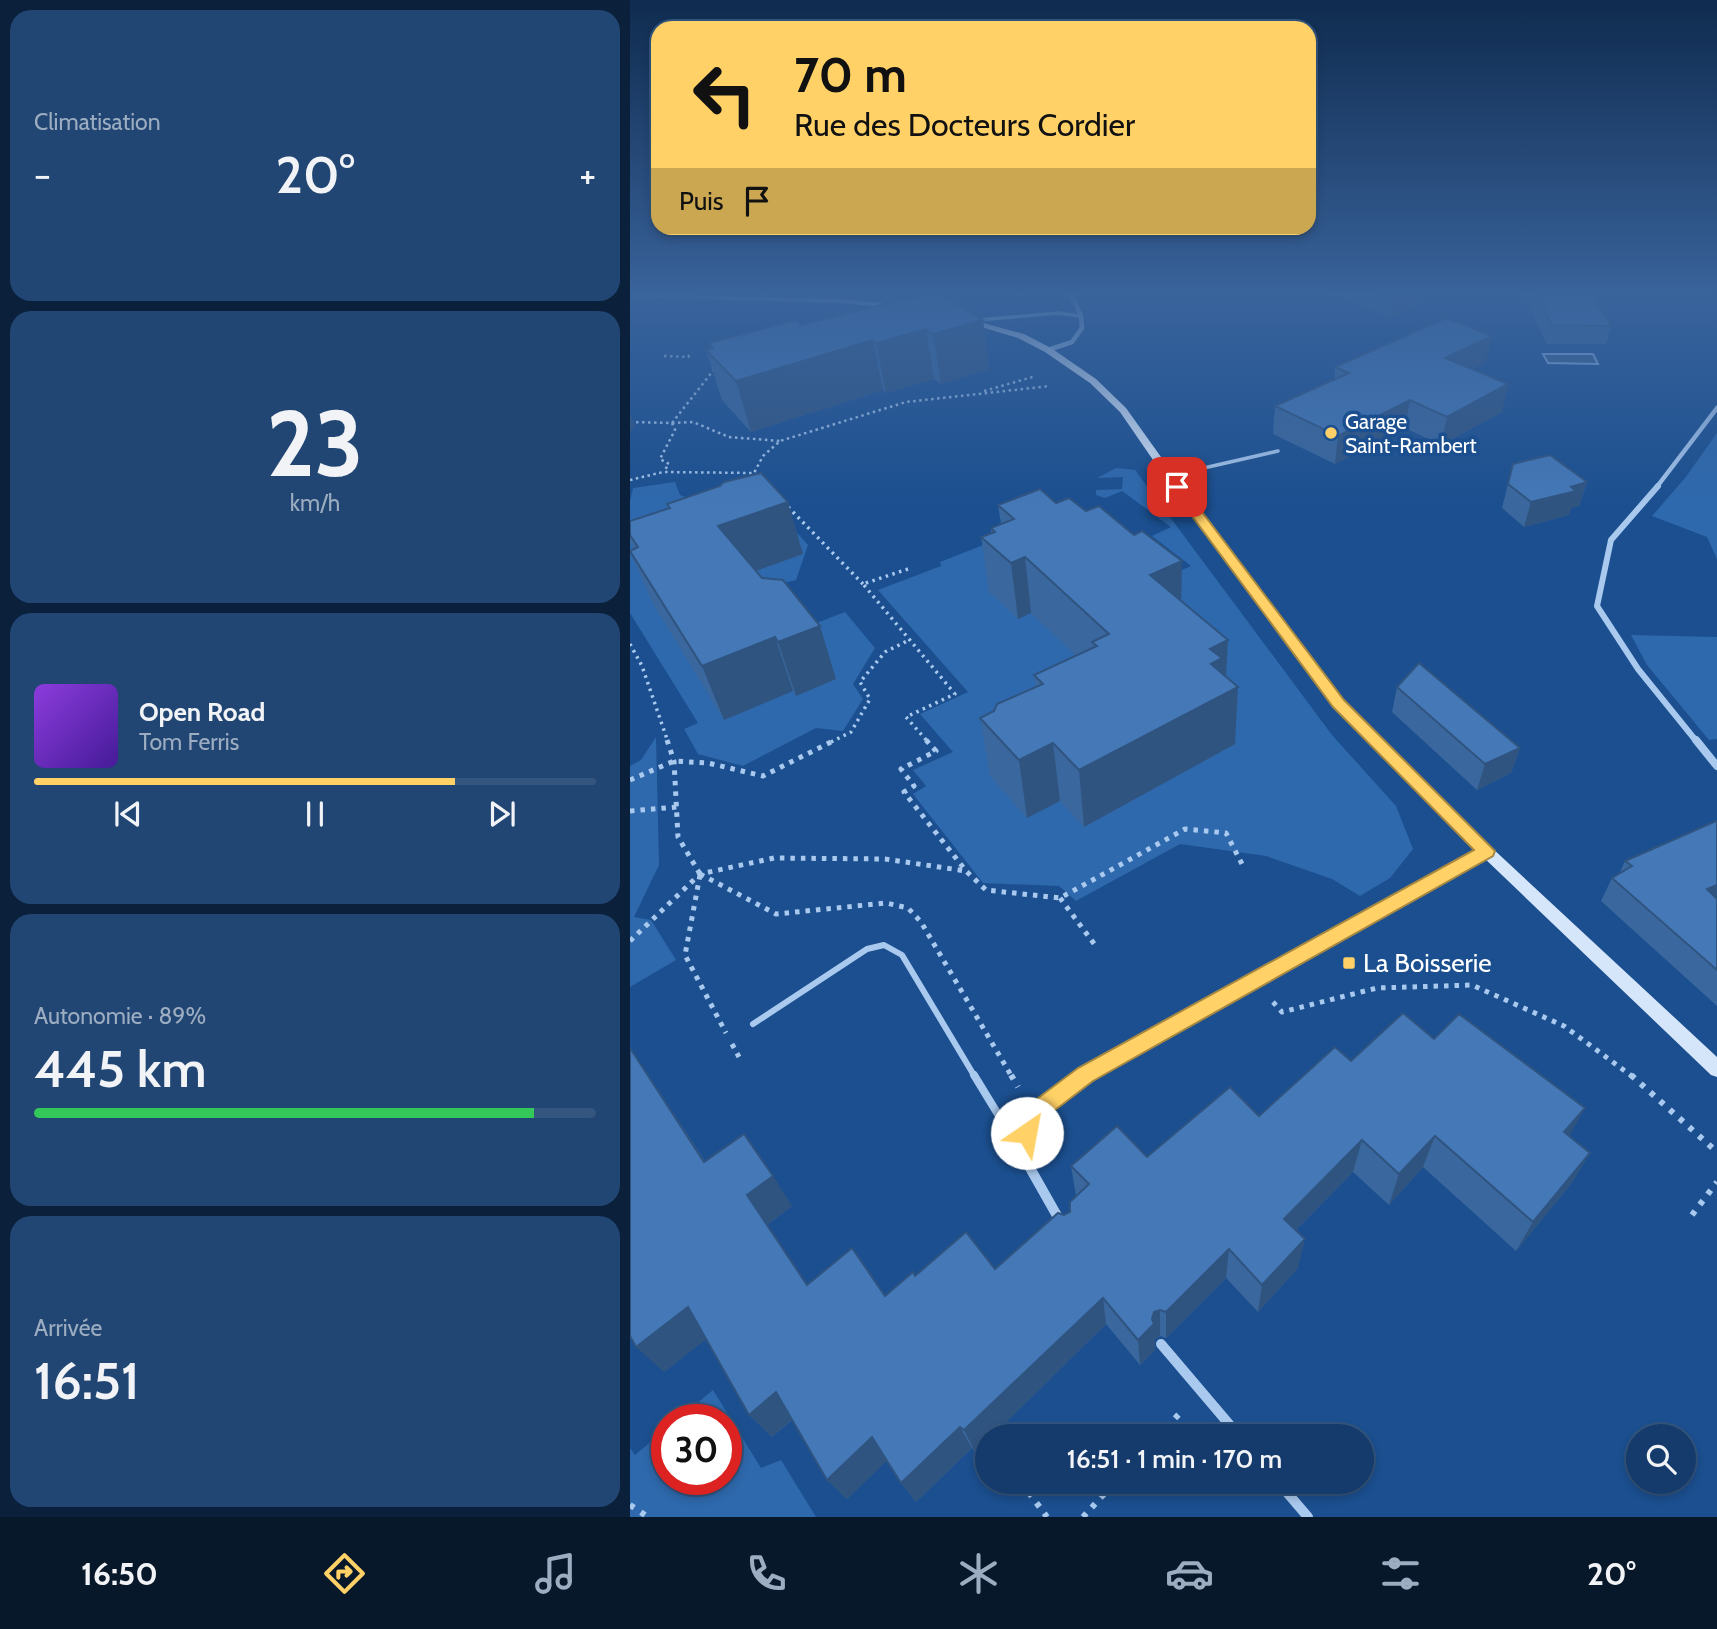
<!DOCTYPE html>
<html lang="fr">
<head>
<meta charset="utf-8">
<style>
	:root { --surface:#143b6b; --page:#214673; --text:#f1f3f6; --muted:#9dadc1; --line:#33557e; --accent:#ffd166 }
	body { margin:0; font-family:Cabin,sans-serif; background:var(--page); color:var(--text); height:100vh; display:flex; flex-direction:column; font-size:26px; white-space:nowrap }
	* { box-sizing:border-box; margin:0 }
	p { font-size:23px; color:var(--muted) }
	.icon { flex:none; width:38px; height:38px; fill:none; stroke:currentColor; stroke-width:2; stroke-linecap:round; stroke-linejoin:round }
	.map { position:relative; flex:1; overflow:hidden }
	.sheet { display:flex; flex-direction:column; gap:10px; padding:10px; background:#0b203b; width:630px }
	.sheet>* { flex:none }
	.guide { position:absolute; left:21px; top:21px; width:665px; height:214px; border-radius:21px; box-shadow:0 4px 10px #0003,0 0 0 2px var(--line); background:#ffd166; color:#111; overflow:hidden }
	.tools { position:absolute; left:996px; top:1424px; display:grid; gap:14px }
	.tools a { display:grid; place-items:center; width:70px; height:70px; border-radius:50%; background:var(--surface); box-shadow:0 4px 10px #0003,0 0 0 2px var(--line); font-size:35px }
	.speed { position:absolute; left:21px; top:1404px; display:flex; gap:14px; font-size:35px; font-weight:700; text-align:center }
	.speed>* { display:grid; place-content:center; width:91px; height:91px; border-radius:50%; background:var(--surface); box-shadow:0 4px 10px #0003,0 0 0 2px var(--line); line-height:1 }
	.speed .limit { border:10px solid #d22; background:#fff; color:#111 }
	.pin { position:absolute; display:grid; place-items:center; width:60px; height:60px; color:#fff; margin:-30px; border-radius:14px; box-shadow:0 4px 10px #0006 }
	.me { position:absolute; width:77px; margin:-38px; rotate:33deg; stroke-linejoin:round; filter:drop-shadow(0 0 5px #0008) }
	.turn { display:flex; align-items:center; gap:24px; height:147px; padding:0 28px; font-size:32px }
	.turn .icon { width:91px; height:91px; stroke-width:2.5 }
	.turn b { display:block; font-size:49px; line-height:60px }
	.then { display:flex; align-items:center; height:66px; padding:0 28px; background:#0003; gap:14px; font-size:26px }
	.big { font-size:52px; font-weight:600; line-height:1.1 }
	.sheet .tile { flex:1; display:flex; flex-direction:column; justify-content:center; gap:10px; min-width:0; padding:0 24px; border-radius:21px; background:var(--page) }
	.sheet .dial { align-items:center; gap:0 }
	.dial b { font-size:91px; line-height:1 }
	.song { display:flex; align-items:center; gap:21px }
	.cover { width:84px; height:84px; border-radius:10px; background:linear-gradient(135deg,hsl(270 70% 55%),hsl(260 70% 35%)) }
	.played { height:7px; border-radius:4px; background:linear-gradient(90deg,var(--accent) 75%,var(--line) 75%) }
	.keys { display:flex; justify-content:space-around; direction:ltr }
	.heat { display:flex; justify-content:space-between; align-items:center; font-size:38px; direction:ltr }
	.charge { height:10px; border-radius:5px; background:linear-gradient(90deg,#34c759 89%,var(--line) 0) }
	.trip { position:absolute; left:345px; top:1424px; width:399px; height:70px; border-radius:35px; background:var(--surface); box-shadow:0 4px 10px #0003,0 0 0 2px var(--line); font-weight:600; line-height:70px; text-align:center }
	.dock { display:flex; height:112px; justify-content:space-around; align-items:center; background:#08182b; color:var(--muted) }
	.dock .icon { width:49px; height:49px }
	.dock .selected { color:var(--accent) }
	.dock b { font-size:32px; color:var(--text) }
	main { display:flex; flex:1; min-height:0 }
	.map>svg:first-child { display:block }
	.green { fill:#2e69ad }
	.water { fill:#3c6290; stroke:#9cc4f0; stroke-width:2 }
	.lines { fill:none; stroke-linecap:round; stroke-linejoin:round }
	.path-far3 { stroke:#a9c9ee; stroke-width:2.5; stroke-dasharray:2.5 3.5; stroke-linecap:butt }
	.path-far2 { stroke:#a9c9ee; stroke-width:3.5; stroke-dasharray:2.5 4.5; stroke-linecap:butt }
	.path-far1 { stroke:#a9c9ee; stroke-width:5; stroke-dasharray:4.5 6; stroke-linecap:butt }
	.path { stroke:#a9c9ee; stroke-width:6; stroke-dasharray:5 8; stroke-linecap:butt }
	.lane-far2 { stroke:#a9c9ee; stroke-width:3.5 }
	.lane-far1 { stroke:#a9c9ee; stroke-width:6 }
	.lane { stroke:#a9c9ee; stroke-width:8 }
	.street-far3 { stroke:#a9c9ee; stroke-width:4.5 }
	.street-far2 { stroke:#a9c9ee; stroke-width:6 }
	.street-far1 { stroke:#a9c9ee; stroke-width:8 }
	.street { stroke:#a9c9ee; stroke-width:10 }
	.secondary { fill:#d6e6fa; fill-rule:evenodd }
	.wall { fill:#3a679d }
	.shaded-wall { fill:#305480 }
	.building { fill:#4478b7; stroke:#305480; stroke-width:2 }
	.route { fill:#ffd166; stroke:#a68842; stroke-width:2 }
	.poi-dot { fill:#ffd166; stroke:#1b4f8f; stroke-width:2.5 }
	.labels { text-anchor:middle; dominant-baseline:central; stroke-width:7; stroke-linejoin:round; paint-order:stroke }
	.far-poi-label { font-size:21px; fill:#fff; stroke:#1b4f8f; text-anchor:start }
	.poi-label { font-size:26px; fill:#fff; stroke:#1b4f8f; text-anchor:start }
</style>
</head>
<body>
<main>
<section class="sheet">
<div class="tile"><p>Climatisation</p>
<div class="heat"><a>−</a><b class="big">20°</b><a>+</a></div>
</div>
<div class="tile dial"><b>23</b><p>km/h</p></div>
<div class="tile">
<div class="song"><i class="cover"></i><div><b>Open Road</b><p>Tom Ferris</p></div></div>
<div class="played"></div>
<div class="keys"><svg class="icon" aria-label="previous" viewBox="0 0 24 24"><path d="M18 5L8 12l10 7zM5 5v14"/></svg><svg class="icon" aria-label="pause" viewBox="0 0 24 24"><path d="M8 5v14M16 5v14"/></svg><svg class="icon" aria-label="next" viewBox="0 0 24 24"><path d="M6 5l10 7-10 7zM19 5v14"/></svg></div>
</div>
<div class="tile"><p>Autonomie · 89%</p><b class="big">445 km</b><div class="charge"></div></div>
<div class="tile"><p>Arrivée</p><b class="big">16:51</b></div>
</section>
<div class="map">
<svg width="1087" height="1517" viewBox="0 0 1087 1517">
	<rect width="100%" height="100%" fill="#1b4f8f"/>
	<!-- green -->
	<g class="green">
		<path d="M1087 433V559L1077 537 1022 516 1055 478Z"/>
		<path d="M486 468 505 470 702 735 766 806 783 849 760 878 730 896 702 879 636 856 550 844 446 901 429 886 353 883 283 794 296 786 283 770 323 752 290 714 338 692 248 590 311 566 310 562 446 509 536 577 561 566 522 536 541 527 492 491 475 498 466 495V490L492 489 493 477 467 478Z"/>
		<path d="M45 482 50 495 69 502 133 495 178 545 166 580 118 592 145 639 215 612 245 648 223 684 233 699 213 731 186 728 113 766 68 754 54 729 68 723 0 613V501L3 488Z"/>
		<path d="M1001 635 1087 637V739L1079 740 1017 665Z"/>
		<path d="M26 737 29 865 4 917 21 920 46 960 0 987V766L11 760Z"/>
		<path d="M83 1390 131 1468 151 1460 186 1517H0V1448L5 1455 37 1428V1479H96V1419H48Z"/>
	</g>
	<!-- water -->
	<path class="water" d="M913 354H963L968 364 918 363Z"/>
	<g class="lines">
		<!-- path-far3 -->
		<g class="path-far3">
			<path d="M34 356 58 357 62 352"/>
			<path d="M354 391 406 376"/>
			<path d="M0 422 42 423 45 430 30 459 39 464 34 471"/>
			<path d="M42 423 63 422 99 437 150 441"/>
			<path d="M42 423 86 367"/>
			<path d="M0 480 33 472 124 473 133 456 150 441 276 402 420 386"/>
		</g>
		<!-- path-far2 -->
		<g class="path-far2">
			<path d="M158 507 233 584"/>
			<path d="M278 569 233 584 325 694 276 717 298 742"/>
			<path d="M0 644 12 666 38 742"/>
			<path d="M201 742 221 732 240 699 230 682 255 652 279 640"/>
		</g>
		<!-- path-far1 -->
		<g class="path-far1">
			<path d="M37 740 44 761 48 837 70 874"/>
			<path d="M296 740 306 751 271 769 284 786 274 792 336 871 356 890 430 898 555 829 596 833 613 866"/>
			<path d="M0 780 44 761 78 763 133 776 205 740"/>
			<path d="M0 811 47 807"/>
			<path d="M70 874 146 914 256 903 278 908 291 922 382 1077"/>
			<path d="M70 875 55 955 96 1033"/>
			<path d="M430 898 465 945"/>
			<path d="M0 941 70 874 144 858 255 859 336 871"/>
			<path d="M643 1002 652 1012 747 988 842 985 934 1026 1003 1077"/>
			<path d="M102 1044 109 1057"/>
		</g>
		<!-- path -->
		<g class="path">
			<path d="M381 1075 388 1087"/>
			<path d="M1001 1075 1087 1152"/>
			<path d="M1062 1215 1087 1182"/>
			<path d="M527 1437 551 1412"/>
			<path d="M391 1482 417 1517"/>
			<path d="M0 1505 18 1517"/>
			<path d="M453 1517 485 1482"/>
		</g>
		<!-- lane-far2 -->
		<g class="lane-far2">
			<path d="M348 320 428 313 451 316"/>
			<path d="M539 476 648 451"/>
		</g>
		<!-- lane-far1 -->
		<path class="lane-far1" d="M123 1024 237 949 254 945 272 955 345 1077"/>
		<!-- lane -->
		<path class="lane" d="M344 1075 391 1152"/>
		<!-- street-far3 -->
		<g class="street-far3">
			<path d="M418 350 442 342 452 328 451 316 441 294"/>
			<path d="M1026 488 1087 408"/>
		</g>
		<!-- street-far2 -->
		<path class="street-far2" d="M1028 486 981 540 967 606 1008 669 1067 742"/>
		<!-- street-far1 -->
		<g class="street-far1">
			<path d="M1066 740 1087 766"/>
			<path d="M454 1077 856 851"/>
		</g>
		<!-- street -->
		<g class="street">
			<path d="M430 1221 391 1152 404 1114 456 1075"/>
			<path d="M531 1344 610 1437"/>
			<path d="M648 1482 678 1517"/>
		</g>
		<!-- secondary -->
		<g class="secondary">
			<path d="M0 294 213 299 270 305 274 307 270 309 213 303 0 297Z"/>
			<path d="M331 317 394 334 421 348 466 379 496 408 551 485 714 700 861 847 1087 1057V1077L1081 1075 851 855 704 706 543 489 490 412 460 383 415 352 388 338 331 321Z"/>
		</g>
	</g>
	<!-- wall -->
	<g class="wall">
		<path d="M702 294H812L760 317Z"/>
		<path d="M893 294H962L981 326 976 344H917Z"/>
		<path d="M353 320 359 369 311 384 304 379 256 393 253 390 121 432 92 400 76 350 80 349 79 343 171 325Z"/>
		<path d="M856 362 842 369 872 412 811 445 775 428 705 464 643 434 645 406 704 380 705 367Z"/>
		<path d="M883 464 957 482 949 506 941 508 939 515 894 527 872 508Z"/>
		<path d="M37 504 173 554 126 571 206 679 166 696 163 691 94 720 22 602 0 551 3 549 0 542V521L39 508Z"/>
		<path d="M368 505 552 601 596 677 605 744 454 827 430 801 397 818 360 776 350 718 364 711 406 687 404 675 446 656 401 613 388 619 359 592 351 537 361 533V528L371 524Z"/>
		<path d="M767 687 890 748 881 773 847 790 762 712Z"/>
		<path d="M1087 822V1006L971 901 982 878 989 874 995 861Z"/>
		<path d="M804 1039 939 1136 960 1153 941 1184 886 1251 793 1167 759 1205 723 1172 666 1230 668 1268 628 1312 596 1278 536 1338 530 1336 525 1339V1350L510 1365 476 1324 361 1437H357L345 1452 342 1448 286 1502 271 1483 257 1460 217 1499 197 1480 162 1420 142 1437 119 1415 76 1339 34 1372 23 1082 75 1161 162 1206 137 1225 177 1285 255 1296 285 1276 365 1269 434 1215 440 1212 446 1196 441 1166 517 1157 629 1116 721 1061Z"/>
	</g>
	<!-- shaded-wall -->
	<g class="shaded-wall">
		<path d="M455 294H482L455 298Z"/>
		<path d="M774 294H812L760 317 763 299Z"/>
		<path d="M353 320 359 369 311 384 303 334Z"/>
		<path d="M296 329 304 379 256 393 246 343Z"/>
		<path d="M862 336 856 362 810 385 815 358Z"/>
		<path d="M243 340 253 390 121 432 106 381Z"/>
		<path d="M878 384 872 412 811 445 817 417Z"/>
		<path d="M780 400 775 428 705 464 708 436Z"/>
		<path d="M0 414 5 426 0 432Z"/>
		<path d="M957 482 949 506 941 508 939 515 894 527 901 502 941 487Z"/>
		<path d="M158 502 173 554 106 578 88 526Z"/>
		<path d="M395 557 401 613 388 619 381 563Z"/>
		<path d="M552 561 551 617 520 575Z"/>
		<path d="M190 626 206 679 166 696 148 642Z"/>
		<path d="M145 637 163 691 94 720 72 666Z"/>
		<path d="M598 640 595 694 608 687 605 744 454 827 449 770 580 649Z"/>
		<path d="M423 743 430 801 397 818 389 760Z"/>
		<path d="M890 748 881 773 847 790 855 764Z"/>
		<path d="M1087 885V901L1077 889Z"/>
		<path d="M0 1048 23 1082 95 1193 74 1162Z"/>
		<path d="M955 1108 937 1140 934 1132Z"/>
		<path d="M805 1136 793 1167 759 1205 769 1174Z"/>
		<path d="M732 1140 723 1172 648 1248 654 1219Z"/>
		<path d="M960 1153 941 1184 886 1251 903 1222Z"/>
		<path d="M143 1176 162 1206 137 1225 117 1195Z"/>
		<path d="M675 1239 668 1268 628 1312 632 1285Z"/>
		<path d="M599 1249 596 1278 536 1338V1312Z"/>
		<path d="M473 1298 476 1324 361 1437H357V1440L345 1452 334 1430Z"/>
		<path d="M58 1307 83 1334 34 1372 6 1347Z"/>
		<path d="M530 1310V1336L525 1339V1350L510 1365 508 1340 524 1312Z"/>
		<path d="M146 1392 167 1415 142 1437 119 1415Z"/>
		<path d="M330 1427 342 1448 286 1502 271 1483Z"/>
		<path d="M242 1437 259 1459 217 1499 197 1480Z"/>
	</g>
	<!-- building -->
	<g class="building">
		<path d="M295 294H310L353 320 303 334 296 329 246 343 243 340 106 381 76 350 83 348 79 343 166 320 171 325Z"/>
		<path d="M749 294H774L763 299Z"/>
		<path d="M906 294H962L981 326 922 325Z"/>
		<path d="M816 318 862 336 815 358 878 384 817 417 780 400 708 436 645 406 719 373 705 367Z"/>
		<path d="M920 455 957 482 941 487 946 491 901 502 878 484 883 464Z"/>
		<path d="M131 473 158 502 88 526 132 578 153 580 190 626 148 642 145 637 72 666 0 551 8 547 0 535V521L40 508 37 504 90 486 94 482Z"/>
		<path d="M410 489 426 503 439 498 456 511 469 506 504 535 512 531 552 561 520 575 598 640 580 649 592 658 581 664 608 687 449 770 423 743 389 760 350 718 364 711 367 704 413 684 404 675 467 646 462 642 479 634 395 557 381 563 351 537 365 532 361 528 384 519 368 505Z"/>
		<path d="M789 663 890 748 855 764 767 687Z"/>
		<path d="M1086 821 1087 822V885L1077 889 1087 899V970L982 878 1002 866 995 861Z"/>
		<path d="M773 1013 804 1039 829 1014 955 1108 934 1132 960 1153 903 1222 805 1136 769 1174 732 1140 654 1219 675 1239 632 1285 599 1249 536 1312 530 1310 524 1312 522 1319 524 1324 508 1340 473 1298 334 1430 330 1427 271 1483 242 1437 197 1480 146 1392 119 1415 58 1307 6 1347 0 1336V1048L74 1162 114 1134 143 1176 117 1195 177 1285 222 1248 255 1296 283 1272 285 1276 336 1232 365 1269 428 1213 434 1215 440 1212V1202L459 1184 441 1166 487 1126 517 1157 600 1087 629 1116 705 1047 721 1061Z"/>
	</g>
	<!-- sky -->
	<linearGradient id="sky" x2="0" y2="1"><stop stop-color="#0f2b4f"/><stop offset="0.58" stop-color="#39639b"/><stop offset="1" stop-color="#39639b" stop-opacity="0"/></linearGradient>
	<rect width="1087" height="507" fill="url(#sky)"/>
	<!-- route -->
	<path class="route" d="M547 483 551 484 714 700 865 851 863 856 463 1081 412 1120 405 1140 397 1143 390 1140 387 1133 396 1107 448 1068 844 850 703 707 542 489 541 487Z"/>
	<!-- markers -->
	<g class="poi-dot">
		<circle cx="701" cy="433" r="7"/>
		<rect x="712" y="956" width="14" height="14" rx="3.5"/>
	</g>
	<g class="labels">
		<!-- far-poi labels -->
		<g class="far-poi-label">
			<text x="715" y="421">Garage<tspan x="715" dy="24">Saint-Rambert</tspan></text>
		</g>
		<!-- poi labels -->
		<g class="poi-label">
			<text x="733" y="963">La Boisserie</text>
		</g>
	</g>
</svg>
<div class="tools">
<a><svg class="icon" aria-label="search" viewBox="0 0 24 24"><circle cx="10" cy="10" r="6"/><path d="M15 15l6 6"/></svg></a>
</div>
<div class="speed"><div class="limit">30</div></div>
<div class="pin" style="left:547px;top:487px;background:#d93025"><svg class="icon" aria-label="arrive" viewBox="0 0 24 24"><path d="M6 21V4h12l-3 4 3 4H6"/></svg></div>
<svg class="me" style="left:397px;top:1133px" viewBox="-20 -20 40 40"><circle r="19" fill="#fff"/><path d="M0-13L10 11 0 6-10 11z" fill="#ffd166"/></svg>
<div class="trip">16:51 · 1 min · 170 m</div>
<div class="guide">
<div class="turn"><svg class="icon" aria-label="left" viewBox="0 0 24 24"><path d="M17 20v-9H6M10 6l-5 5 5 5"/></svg><div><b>70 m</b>Rue des Docteurs Cordier</div></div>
<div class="then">Puis<svg class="icon" aria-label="arrive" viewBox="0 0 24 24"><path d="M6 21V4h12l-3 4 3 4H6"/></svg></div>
</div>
</div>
</main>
<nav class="dock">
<b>16:50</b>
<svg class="icon selected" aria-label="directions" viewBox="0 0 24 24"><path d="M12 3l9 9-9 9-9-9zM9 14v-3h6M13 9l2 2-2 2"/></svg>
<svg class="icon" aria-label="music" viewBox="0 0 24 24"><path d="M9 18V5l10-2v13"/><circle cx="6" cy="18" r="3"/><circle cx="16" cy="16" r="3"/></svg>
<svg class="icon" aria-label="phone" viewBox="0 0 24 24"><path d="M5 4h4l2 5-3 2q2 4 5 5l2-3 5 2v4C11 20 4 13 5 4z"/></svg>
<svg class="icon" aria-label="climate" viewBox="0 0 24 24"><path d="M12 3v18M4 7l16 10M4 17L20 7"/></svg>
<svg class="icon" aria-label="car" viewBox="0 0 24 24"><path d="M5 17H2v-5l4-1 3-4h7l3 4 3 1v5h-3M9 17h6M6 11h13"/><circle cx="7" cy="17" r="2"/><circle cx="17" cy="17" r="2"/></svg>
<svg class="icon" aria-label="filters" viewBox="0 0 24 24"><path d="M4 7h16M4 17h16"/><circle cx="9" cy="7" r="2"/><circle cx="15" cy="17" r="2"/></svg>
<b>20°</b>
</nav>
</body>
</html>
